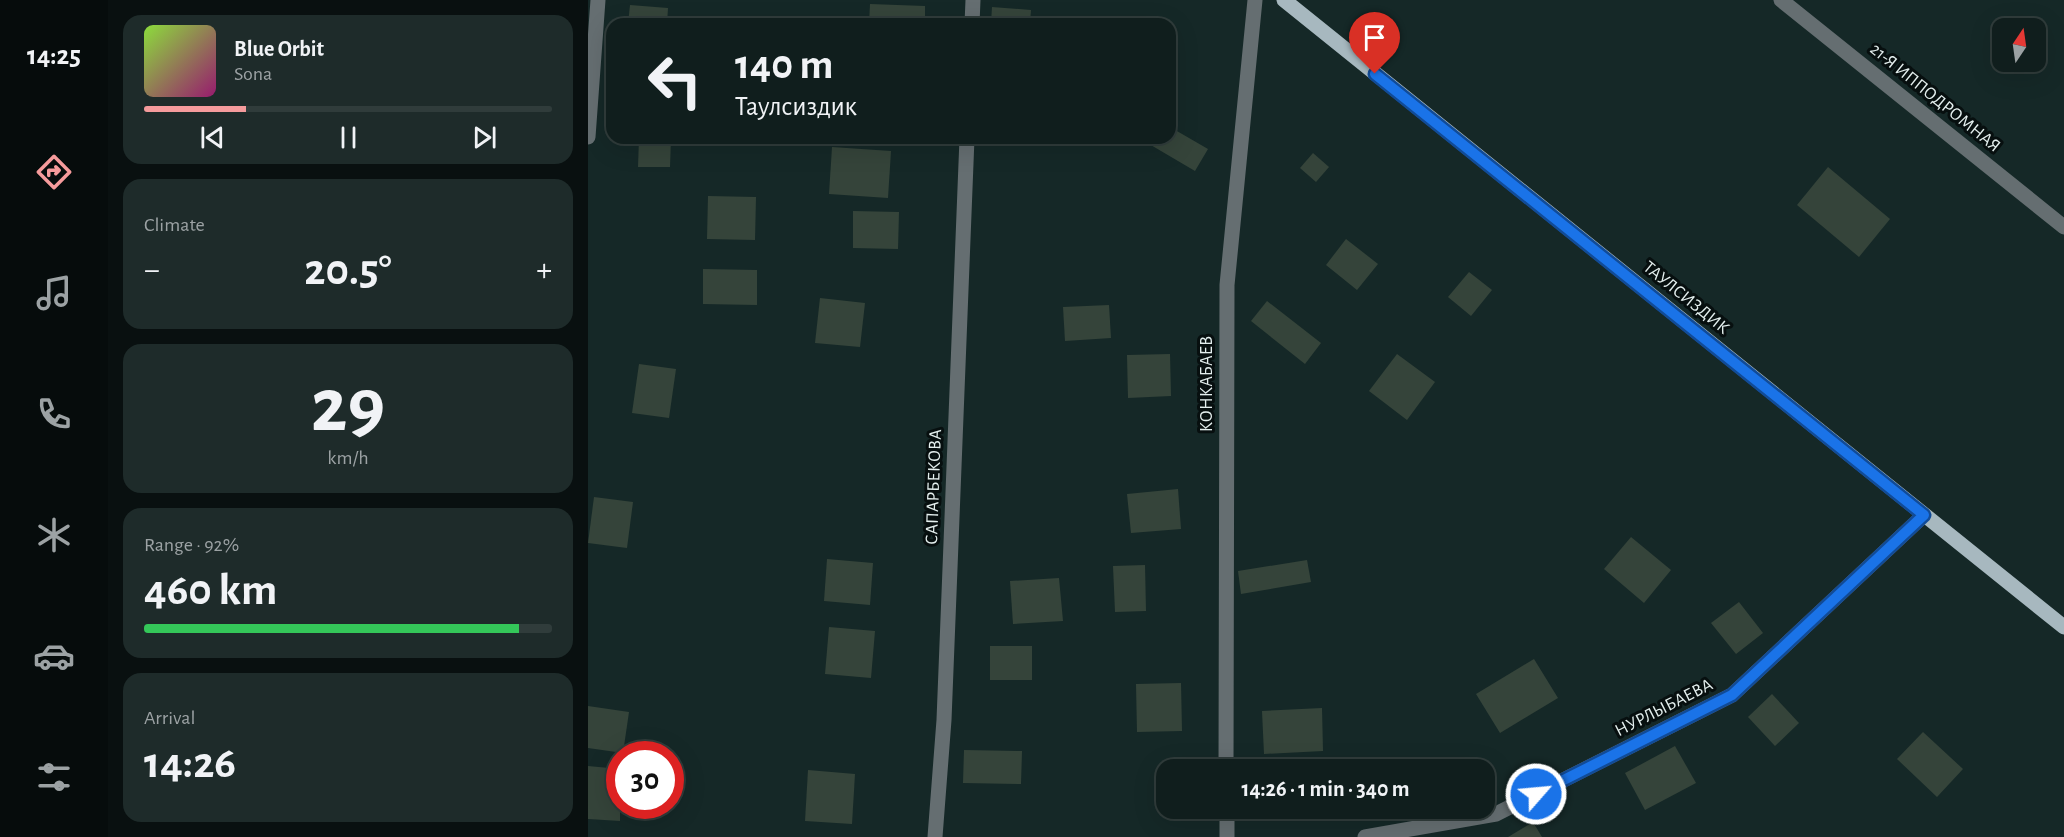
<!DOCTYPE html>
<html lang="en">
<head>
<meta charset="utf-8">
<style>
	:root { --surface:#101e1d; --page:#1e2b2a; --text:#f1f3f6; --muted:#9ca2a4; --line:#303c3b; --accent:#f59b9c }
	body { margin:0; font-family:"Alegreya Sans",sans-serif; background:var(--page); color:var(--text); height:100vh; display:flex; flex-direction:column; font-size:22px; white-space:nowrap }
	* { box-sizing:border-box; margin:0 }
	p { font-size:20px; color:var(--muted) }
	.icon { flex:none; width:33px; height:33px; fill:none; stroke:currentColor; stroke-width:2; stroke-linecap:round; stroke-linejoin:round }
	.map { position:relative; flex:1; overflow:hidden }
	.details { display:flex; flex-direction:column; gap:15px; padding:15px; background:#091010; width:480px }
	.details>* { flex:none }
	.banner { position:absolute; left:18px; top:18px; width:570px; height:126px; border-radius:18px; box-shadow:0 6px 24px #0002,0 0 0 2px var(--line); background:#101e1d; color:var(--text); overflow:hidden }
	.needle { width:39px; rotate:13deg }
	.tools { position:absolute; left:1404px; top:18px; display:grid; gap:12px }
	.tools a { display:grid; place-items:center; width:54px; height:54px; border-radius:12px; background:var(--surface); box-shadow:0 6px 24px #0002,0 0 0 2px var(--line); font-size:30px }
	.speed { position:absolute; left:18px; top:741px; display:flex; gap:12px; font-size:30px; font-weight:700; text-align:center }
	.speed>* { display:grid; place-content:center; width:78px; height:78px; border-radius:50%; background:var(--surface); box-shadow:0 6px 24px #0002,0 0 0 2px var(--line); line-height:1 }
	.speed .limit { border:9px solid #d22; background:#fff; color:#111 }
	.pin { position:absolute; display:grid; place-items:center; width:51px; height:51px; color:#fff; margin:-62px -26px; border-radius:50% 50% 50% 0; rotate:-45deg; box-shadow:0 0 6px #0007 }
	.pin .icon { rotate:45deg }
	.me { position:absolute; width:66px; margin:-33px; rotate:63deg; stroke-linejoin:round; filter:drop-shadow(0 0 4px #0008) }
	.turn { display:flex; align-items:center; gap:21px; height:126px; padding:0 30px; font-size:27px }
	.turn .icon { width:78px; height:78px; stroke-width:2.5 }
	.turn b { display:block; font-size:42px; line-height:51px }
	.big { font-size:45px; font-weight:600; line-height:1.1 }
	.details .widget { flex:1; display:flex; flex-direction:column; justify-content:center; gap:9px; min-width:0; padding:0 21px; border-radius:18px; background:var(--page) }
	.details .dial { align-items:center; gap:0 }
	.dial b { font-size:78px; line-height:1 }
	.song { display:flex; align-items:center; gap:18px }
	.cover { width:72px; height:72px; border-radius:9px; background:linear-gradient(135deg,hsl(90 70% 55%),hsl(320 70% 35%)) }
	.played { height:6px; border-radius:3px; background:linear-gradient(90deg,var(--accent) 25%,var(--line) 25%) }
	.keys { display:flex; justify-content:space-around; direction:ltr }
	.heat { display:flex; justify-content:space-between; align-items:center; font-size:33px; direction:ltr }
	.charge { height:9px; border-radius:4px; background:linear-gradient(90deg,#34c759 92%,var(--line) 0) }
	.trip { position:absolute; left:568px; top:759px; width:339px; height:60px; border-radius:18px; background:var(--surface); box-shadow:0 6px 24px #0002,0 0 0 2px var(--line); font-weight:600; line-height:60px; text-align:center }
	main { display:flex; flex:1; min-height:0 }
	.tabs { display:flex; flex-direction:column; width:108px; justify-content:space-around; align-items:center; background:#060c0c; color:var(--muted) }
	.tabs .icon { width:42px; height:42px }
	.tabs .selected { color:var(--accent) }
	.tabs b { font-size:27px; color:var(--text) }
	.map>svg:first-child { display:block }
	.building { fill:#35443a }
	.lines { fill:none; stroke-linecap:round; stroke-linejoin:round }
	.minor { stroke:#656e71; stroke-width:15 }
	.primary { stroke:#a7b8bf; stroke-width:15 }
	.route-casing { stroke:#114b97; stroke-width:15 }
	.route { stroke:#1a73e8; stroke-width:10 }
	.labels { text-anchor:middle; dominant-baseline:central; stroke-width:6; stroke-linejoin:round; paint-order:stroke }
	.street-label { font-size:18px; fill:#e4efee; stroke:#070f0f }
</style>
</head>
<body>
<main>
<nav class="tabs">
<b>14:25</b>
<svg class="icon selected" aria-label="directions" viewBox="0 0 24 24"><path d="M12 3l9 9-9 9-9-9zM9 14v-3h6M13 9l2 2-2 2"/></svg>
<svg class="icon" aria-label="music" viewBox="0 0 24 24"><path d="M9 18V5l10-2v13"/><circle cx="6" cy="18" r="3"/><circle cx="16" cy="16" r="3"/></svg>
<svg class="icon" aria-label="phone" viewBox="0 0 24 24"><path d="M5 4h4l2 5-3 2q2 4 5 5l2-3 5 2v4C11 20 4 13 5 4z"/></svg>
<svg class="icon" aria-label="climate" viewBox="0 0 24 24"><path d="M12 3v18M4 7l16 10M4 17L20 7"/></svg>
<svg class="icon" aria-label="car" viewBox="0 0 24 24"><path d="M5 17H2v-5l4-1 3-4h7l3 4 3 1v5h-3M9 17h6M6 11h13"/><circle cx="7" cy="17" r="2"/><circle cx="17" cy="17" r="2"/></svg>
<svg class="icon" aria-label="filters" viewBox="0 0 24 24"><path d="M4 7h16M4 17h16"/><circle cx="9" cy="7" r="2"/><circle cx="15" cy="17" r="2"/></svg>
</nav>
<section class="details">
<div class="widget">
<div class="song"><i class="cover"></i><div><b>Blue Orbit</b><p>Sona</p></div></div>
<div class="played"></div>
<div class="keys"><svg class="icon" aria-label="previous" viewBox="0 0 24 24"><path d="M18 5L8 12l10 7zM5 5v14"/></svg><svg class="icon" aria-label="pause" viewBox="0 0 24 24"><path d="M8 5v14M16 5v14"/></svg><svg class="icon" aria-label="next" viewBox="0 0 24 24"><path d="M6 5l10 7-10 7zM19 5v14"/></svg></div>
</div>
<div class="widget"><p>Climate</p>
<div class="heat"><a>−</a><b class="big">20.5°</b><a>+</a></div>
</div>
<div class="widget dial"><b>29</b><p>km/h</p></div>
<div class="widget"><p>Range · 92%</p><b class="big">460 km</b><div class="charge"></div></div>
<div class="widget"><p>Arrival</p><b class="big">14:26</b></div>
</section>
<div class="map">
<svg width="1476" height="837" viewBox="0 0 1476 837">
	<rect width="100%" height="100%" fill="#152827"/>
	<!-- building -->
	<g class="building">
		<path d="M282 4 337 6V24H281Z"/>
		<path d="M42 5 80 8 79 24H40Z"/>
		<path d="M404 7 443 10 442 24H403Z"/>
		<path d="M582 127 620 149 607 171 556 141 557 138H582Z"/>
		<path d="M51 138H83L82 167H50Z"/>
		<path d="M244 147 303 151 300 198 241 194Z"/>
		<path d="M725 153 741 167 728 182 712 168Z"/>
		<path d="M1240 167 1302 219 1271 257 1209 205Z"/>
		<path d="M120 196 168 197 167 240 119 239Z"/>
		<path d="M265 211 311 212 310 249 265 248Z"/>
		<path d="M758 239 790 264 769 290 738 265Z"/>
		<path d="M115 269 169 270V305L115 304Z"/>
		<path d="M881 272 904 290 883 316 860 297Z"/>
		<path d="M232 298 277 303 272 347 227 343Z"/>
		<path d="M679 301 733 343 717 364 663 321Z"/>
		<path d="M521 305 523 338 477 341 475 307Z"/>
		<path d="M582 354 583 396 540 398 539 355Z"/>
		<path d="M809 354 847 382 819 420 781 391Z"/>
		<path d="M51 364 88 369 81 418 44 413Z"/>
		<path d="M590 489 593 529 543 533 539 494Z"/>
		<path d="M6 497 45 502 39 548 0 543Z"/>
		<path d="M1043 537 1083 570 1056 603 1016 569Z"/>
		<path d="M239 559 285 563 282 605 236 601Z"/>
		<path d="M719 560 723 582 653 594 650 571Z"/>
		<path d="M557 565 558 611 527 612 525 566Z"/>
		<path d="M471 578 475 621 425 624 422 581Z"/>
		<path d="M1151 602 1175 633 1148 654 1123 623Z"/>
		<path d="M241 627 287 631 283 678 237 674Z"/>
		<rect x="402" y="646" width="42" height="34"/>
		<path d="M946 659 970 698 912 733 888 694Z"/>
		<path d="M593 683 594 731 549 732 548 684Z"/>
		<path d="M1184 694 1211 723 1187 746 1160 717Z"/>
		<path d="M0 706 41 712 35 753 0 748Z"/>
		<path d="M734 708 735 751 676 754 674 711Z"/>
		<path d="M1335 732 1375 769 1349 797 1309 759Z"/>
		<path d="M1087 746 1108 783 1057 810 1037 773Z"/>
		<path d="M376 750 434 751 433 784 375 783Z"/>
		<path d="M0 766 32 769V821L0 819Z"/>
		<path d="M220 770 267 774 264 824 217 821Z"/>
		<path d="M945 822 954 837H920Z"/>
	</g>
	<g class="lines">
		<!-- minor -->
		<g class="minor">
			<path d="M1193 0 1476 227"/>
			<path d="M384 24 385 0"/>
			<path d="M0 137 10 0"/>
			<path d="M638 770 639 285 667 0"/>
			<path d="M639 808V837"/>
			<path d="M347 837 356 720 379 138"/>
			<path d="M777 837 908 814 1144 695 1336 515"/>
		</g>
		<!-- primary -->
		<path class="primary" d="M696 0 1476 627"/>
	</g>
	<g class="lines">
		<!-- route casing -->
		<g class="route-casing">
			<path id="route" d="M787 74 1336 515 1144 695 948 794"/>
		</g>
		<!-- route -->
		<use href="#route" class="route"/>
	</g>
	<g class="labels">
		<!-- street labels -->
		<g class="street-label">
			<text transform="translate(1347 98) rotate(39)">21-Я ИППОДРОМНАЯ</text>
			<text transform="translate(1098 298) rotate(39)">ТАУЛСИЗДИК</text>
			<text transform="translate(619 384) rotate(-90)">КОНКАБАЕВ</text>
			<text transform="translate(346 487) rotate(-88)">САПАРБЕКОВА</text>
			<text transform="translate(1076 708) rotate(-27)">НУРЛЫБАЕВА</text>
		</g>
	</g>
</svg>
<div class="tools">
<a><svg class="needle" viewBox="-14 -14 28 28"><path d="M0-13l5 13h-10z" fill="#e53935"/><path d="M0 13l5-13h-10z" fill="#9ca2a4"/></svg></a>
</div>
<div class="speed"><div class="limit">30</div></div>
<div class="pin" style="left:787px;top:74px;background:#d93025"><svg class="icon" aria-label="arrive" viewBox="0 0 24 24"><path d="M6 21V4h12l-3 4 3 4H6"/></svg></div>
<svg class="me" style="left:948px;top:794px" viewBox="-20 -20 40 40"><circle r="17" fill="#1a73e8" stroke="#fff" stroke-width="3"/><path d="M0-11L8 9 0 5-8 9z" fill="#fff"/></svg>
<div class="trip">14:26 · 1 min · 340 m</div>
<div class="banner">
<div class="turn"><svg class="icon" aria-label="left" viewBox="0 0 24 24"><path d="M17 20v-9H6M10 6l-5 5 5 5"/></svg><div><b>140 m</b>Таулсиздик</div></div>
</div>
</div>
</main>
</body>
</html>
